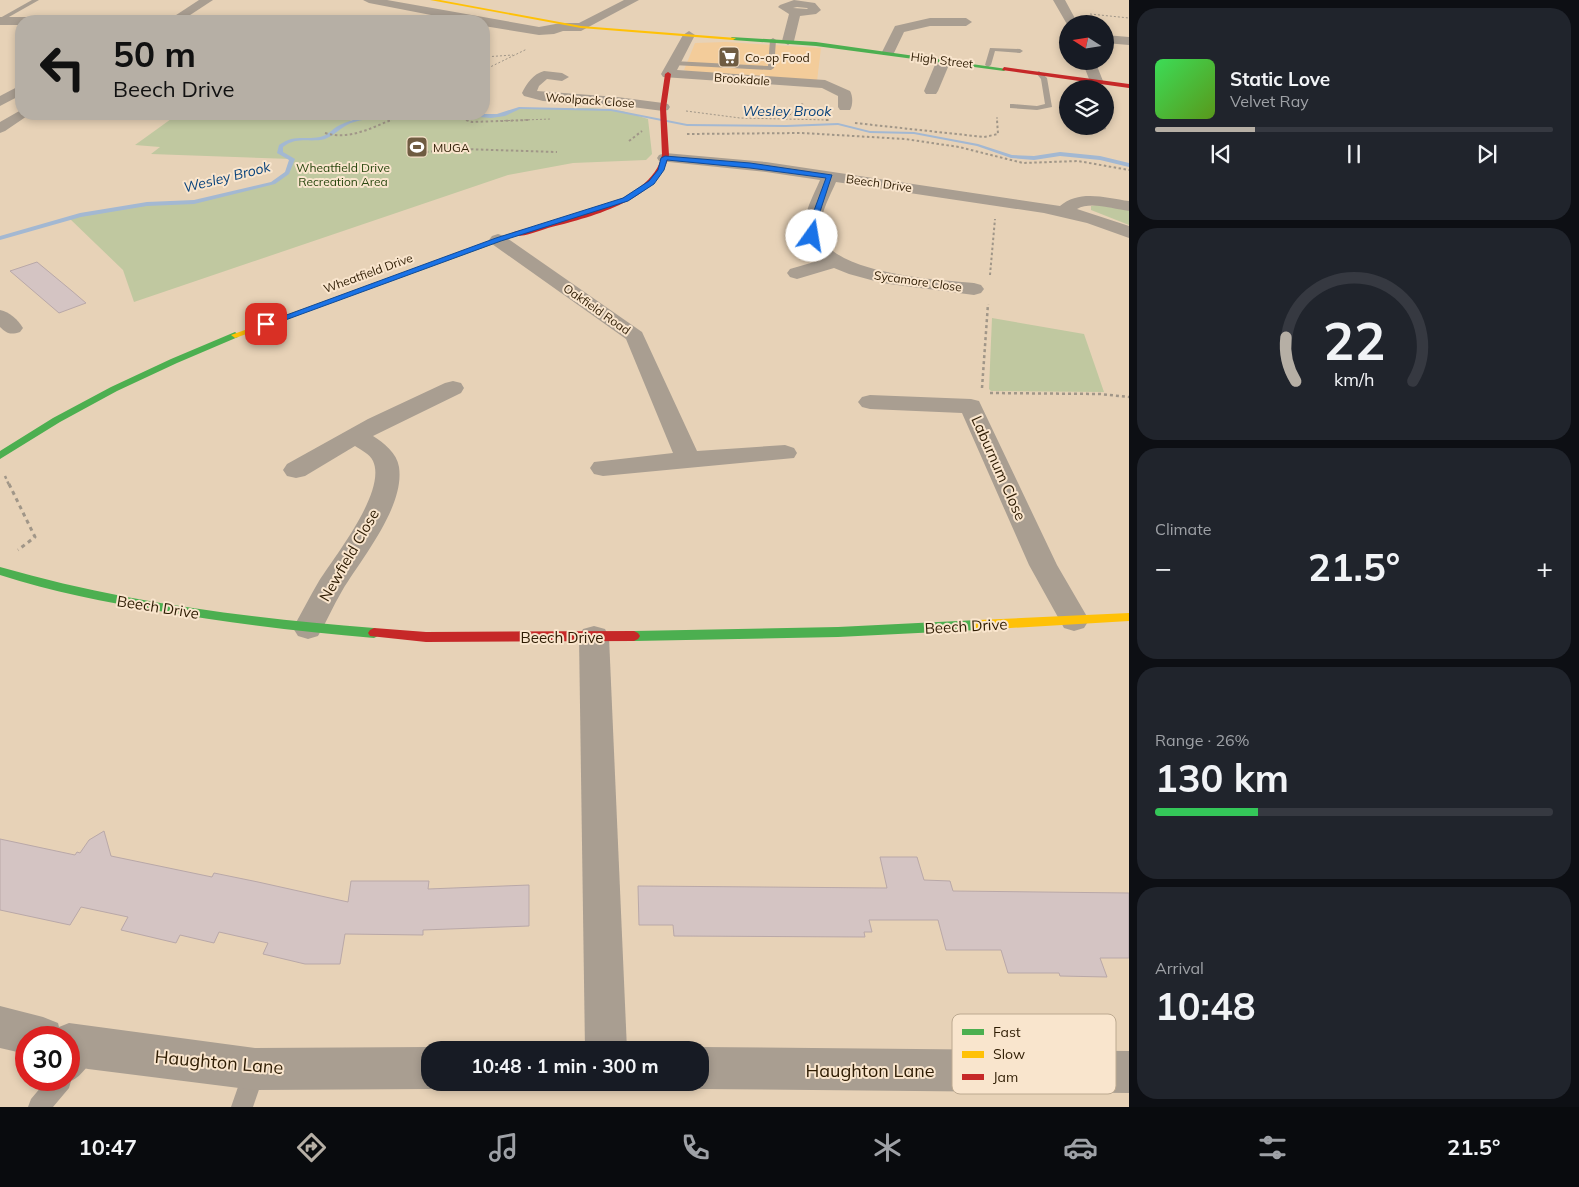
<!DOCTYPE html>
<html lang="en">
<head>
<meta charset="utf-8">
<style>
	:root { --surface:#171b24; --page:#20242c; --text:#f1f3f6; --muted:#9ea1a6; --line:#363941; --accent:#b6afa5 }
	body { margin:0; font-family:Mulish,sans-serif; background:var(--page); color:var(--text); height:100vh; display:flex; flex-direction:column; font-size:19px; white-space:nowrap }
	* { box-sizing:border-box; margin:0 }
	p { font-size:16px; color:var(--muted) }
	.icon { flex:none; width:28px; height:28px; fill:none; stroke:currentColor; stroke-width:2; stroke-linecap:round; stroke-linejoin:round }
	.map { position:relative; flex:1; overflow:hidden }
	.drawer { display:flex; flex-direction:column; gap:8px; padding:8px; background:#0d0f14; width:450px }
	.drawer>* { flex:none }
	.top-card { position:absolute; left:15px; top:15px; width:475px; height:105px; border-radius:20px; box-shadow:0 2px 8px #0003; background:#b6afa5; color:#111; overflow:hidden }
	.needle { width:32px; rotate:282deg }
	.fabs { position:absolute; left:1059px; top:15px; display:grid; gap:10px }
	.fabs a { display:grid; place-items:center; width:55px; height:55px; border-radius:50%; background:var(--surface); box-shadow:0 2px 8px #0003; font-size:25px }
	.speed { position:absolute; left:15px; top:1026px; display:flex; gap:10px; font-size:25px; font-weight:700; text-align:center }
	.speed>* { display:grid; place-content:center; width:65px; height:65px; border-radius:50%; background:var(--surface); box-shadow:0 2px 8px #0003; line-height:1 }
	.speed .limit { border:8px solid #d22; background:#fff; color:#111 }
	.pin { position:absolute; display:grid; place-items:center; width:42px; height:42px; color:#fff; margin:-21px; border-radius:10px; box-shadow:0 2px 8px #0006 }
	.me { position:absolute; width:55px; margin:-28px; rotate:13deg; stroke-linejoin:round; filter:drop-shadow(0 0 4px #0008) }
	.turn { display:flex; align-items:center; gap:18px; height:105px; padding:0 15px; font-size:22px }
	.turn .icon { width:65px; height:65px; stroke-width:2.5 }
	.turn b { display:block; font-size:35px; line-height:42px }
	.big { font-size:38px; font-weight:700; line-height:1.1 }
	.drawer .tile { flex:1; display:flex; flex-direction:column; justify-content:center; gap:8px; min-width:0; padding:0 18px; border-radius:20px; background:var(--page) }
	.drawer .dial { align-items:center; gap:0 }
	.dial svg { height:130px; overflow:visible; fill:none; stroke:var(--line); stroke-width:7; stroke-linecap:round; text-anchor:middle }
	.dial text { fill:var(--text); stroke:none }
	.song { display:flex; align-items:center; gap:15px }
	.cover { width:60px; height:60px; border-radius:8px; background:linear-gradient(135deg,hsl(130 70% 55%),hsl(90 70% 35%)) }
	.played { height:5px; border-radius:2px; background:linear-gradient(90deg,var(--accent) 25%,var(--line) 25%) }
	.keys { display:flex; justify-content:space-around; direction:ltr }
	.heat { display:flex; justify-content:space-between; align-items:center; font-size:28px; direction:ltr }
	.charge { height:8px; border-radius:4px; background:linear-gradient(90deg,#34c759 26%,var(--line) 0) }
	.trip { position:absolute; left:421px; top:1041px; width:288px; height:50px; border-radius:20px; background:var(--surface); box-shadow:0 2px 8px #0003; font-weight:700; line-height:50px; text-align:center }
	.menu { display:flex; height:80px; justify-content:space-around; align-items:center; background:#090b0e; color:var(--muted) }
	.menu .icon { width:35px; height:35px }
	.menu .on { color:var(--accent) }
	.menu b { font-size:22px; color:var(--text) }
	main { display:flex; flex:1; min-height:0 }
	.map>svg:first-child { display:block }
	.built { fill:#f3cc9a }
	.green { fill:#c0c8a0 }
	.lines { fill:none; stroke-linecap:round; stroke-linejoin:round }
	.stream { fill:#a3b8d2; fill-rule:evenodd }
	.building { fill:#d4c4c3; stroke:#b9a8a8 }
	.path-far3 { stroke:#a09688; stroke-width:1; stroke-dasharray:2 2; stroke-linecap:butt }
	.path-far2 { stroke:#a09688; stroke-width:2; stroke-dasharray:2.5 2.5; stroke-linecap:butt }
	.path-far1 { stroke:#a09688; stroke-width:2.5; stroke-dasharray:3 3; stroke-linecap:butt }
	.path { stroke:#a09688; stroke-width:3; stroke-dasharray:4 4; stroke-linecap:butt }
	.lane { fill:#a99e91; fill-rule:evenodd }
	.street { fill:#a99e91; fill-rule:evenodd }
	.fast { fill:#4caf50; fill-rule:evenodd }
	.slow { fill:#ffc107; fill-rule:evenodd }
	.jam { fill:#c62828; fill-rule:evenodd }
	.route { fill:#1a73e8; stroke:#114b97 }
	.labels { text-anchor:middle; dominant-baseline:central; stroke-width:4; stroke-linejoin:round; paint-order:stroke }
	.far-poi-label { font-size:12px; fill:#2e1c03; stroke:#f9e5cd; text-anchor:start }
	.far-street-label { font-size:12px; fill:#2e1c03; stroke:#f9e5cd }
	.far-park-label { font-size:12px; fill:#29470f; stroke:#f9e5cd }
	.far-water-label { font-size:14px; font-style:italic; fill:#09437c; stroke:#f9e5cd }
	.street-label { font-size:15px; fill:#2e1c03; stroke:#f9e5cd }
	.near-street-label { font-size:18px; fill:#2e1c03; stroke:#f9e5cd }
	.key { fill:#f9e5cd; stroke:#bca990; stroke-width:1 }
	.key-label { font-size:14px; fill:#2e1c03 }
</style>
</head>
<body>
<main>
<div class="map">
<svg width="1129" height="1107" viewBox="0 0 1129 1107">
	<rect width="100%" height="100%" fill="#e7d2b7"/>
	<!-- built -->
	<path class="built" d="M726 42 821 48 817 81 692 73 684 70 695 43Z"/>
	<!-- green -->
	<g class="green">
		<path d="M519 108H592L622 111 648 119 652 154 646 160 573 163 508 175 134 302 123 270 69 218 147 204 194 202 273 183 287 173 292 159 151 154 160 147 135 145 178 114H335L352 121 383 114 499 115 509 113Z"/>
		<path d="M1097 205 1129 210V225L1091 210V206Z"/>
		<path d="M992 318 1084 334 1104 392 991 391 989 389Z"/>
	</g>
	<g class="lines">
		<!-- stream -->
		<g class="stream">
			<path d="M519 107 611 109 687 124 786 125 838 123 870 131 914 132 978 144 1012 155 1034 156 1060 152 1100 156 1129 163V167L1100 160 1060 156 1034 160 1011 158 977 146 914 134 870 133 838 125 786 127 687 126 611 111 520 109 505 116 491 118 479 117 471 114H497Z"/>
			<path d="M378 114H385C375 119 362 119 351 123 341 127 335 135 325 139 310 143 297 136 283 147V152L295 159 289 174 275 184 194 204 147 206 81 217 0 240V236L80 213 147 202 194 200 271 182 285 172 289 160 277 153 279 145C294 134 304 140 320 137 329 135 333 128 340 125 352 119 365 117 378 114Z"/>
		</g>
	</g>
	<!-- building -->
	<g class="building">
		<path d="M37 262 72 291 86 303 59 313 10 271Z"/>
		<path d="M104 831 111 856 212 877 214 873 258 882 348 902 351 881H429L428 889 529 885V926L423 930V935L345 934 340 964H305L263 954 268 943 219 932 214 943 180 935 176 943 121 930 128 917 81 907 70 925 0 910V839L75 855 77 852 80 853 89 840Z"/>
		<path d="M880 857H917L924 880 950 881 953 891 1129 893V958H1100L1107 977 1060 976 1059 973H1008L1001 950H946L938 920H869L872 932H864L865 937 674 936 673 925H639L638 886 887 888Z"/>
	</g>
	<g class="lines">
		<!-- path-far3 -->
		<g class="path-far3">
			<path d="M1090 14 1129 18"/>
			<path d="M484 57 513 55"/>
			<path d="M484 70 527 49"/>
			<path d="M686 111 740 118 829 120"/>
			<path d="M454 114 469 121"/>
			<path d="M997 117V121"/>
			<path d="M787 118 801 104H805"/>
			<path d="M388 121 406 114"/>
			<path d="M496 121 551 119"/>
		</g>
		<!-- path-far2 -->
		<g class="path-far2">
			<path d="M466 120 472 122 529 120"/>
			<path d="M826 120H829"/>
			<path d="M855 123 984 137 998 134 997 120"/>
			<path d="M325 133C349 140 369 129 391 120"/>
			<path d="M687 134 802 133 905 139 959 147 1023 163 1078 161 1129 170"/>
			<path d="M629 141 642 131"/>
			<path d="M426 152 462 149 557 152"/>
			<path d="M990 275 995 219"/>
		</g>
		<!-- path-far1 -->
		<g class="path-far1">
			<path d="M982 388 988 304"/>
			<path d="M990 393 1100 394 1129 397"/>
			<path d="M5 476 9 485"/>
		</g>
		<!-- path -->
		<path class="path" d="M9 484 35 537 18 550"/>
		<!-- lane -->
		<g class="lane">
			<path d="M32 0H39L0 22V18Z"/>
			<path d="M773 38 776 40 774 68 771 70 673 65 670 63 673 61 768 66 770 40Z"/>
			<path d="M990 48 1020 49 1023 51 1020 53 995 51 991 65 988 67 985 65Z"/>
			<path d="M1039 71 1047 78 1052 107 1037 110 1010 108V104H1013L1037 106 1045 104 1041 79 1036 73Z"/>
			<path d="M1094 80 1099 81V89H1092Z"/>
			<path d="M1097 126H1105L1106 129 1099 131Z"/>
			<path d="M84 1042 91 1046 95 1053C90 1063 82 1076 71 1081L69 1088 53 1107H28L31 1099 47 1080H69V1055L77 1046Z"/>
			<path d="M254 1061 262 1064 265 1072 253 1107H231L246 1064Z"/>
		</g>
		<!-- street -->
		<g class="street">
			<path d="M199 0H213L181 21H167Z"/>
			<path d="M363 0H387L539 27 561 23H579L624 0H639L581 31H563L554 34 539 35 484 26V21H462L369 3Z"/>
			<path d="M794 0 815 3 821 10 816 14 800 16 794 41 788 45 782 41 789 14 778 7 780 5ZM797 7 807 8 808 9 793 8Z"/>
			<path d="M1053 0H1065L1078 24H1068V26Z"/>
			<path d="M0 17H63L69 21H21V25H0Z"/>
			<path d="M930 18H966L972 22 966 26H930L904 32 893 55H883L882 52 895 26Z"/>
			<path d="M689 31 695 35 677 70 825 80 850 91C853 96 853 105 850 110H840L838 107V96L822 88 663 77 661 74 683 35Z"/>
			<path d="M1105 35 1129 37V45L1105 43Z"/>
			<path d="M944 56 951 60 938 91 936 94H926L924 91 937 60Z"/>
			<path d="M1082 61H1095L1103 81 1101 84H1091Z"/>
			<path d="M544 71 562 73 569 77 562 81 547 79 539 86 537 91 617 97 663 103 668 104 670 107 668 110 663 111 617 105 543 101 524 96 522 93C527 83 533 74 544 71Z"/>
			<path d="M21 85V95L0 106V96Z"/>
			<path d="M21 110V114H30L5 131 0 133V122Z"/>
			<path d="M665 153 766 162 1060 206C1079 189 1107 198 1129 201V211C1113 209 1091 201 1077 209L1129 226V238L1087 223 1044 213 836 182C830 196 818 217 821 233 829 274 940 280 974 283L981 285 984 289 981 293 974 295 882 283 849 274 834 268 797 279 790 277 787 273 790 269 821 260C790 236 808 208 820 180L766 172 659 161 657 158 659 155Z"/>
			<path d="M498 234 504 236 642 332 697 451 785 445 794 448 797 453 794 458 603 476 594 474 590 468 594 462 673 453 626 339 492 244 489 240 492 236Z"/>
			<path d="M0 310C10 312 18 320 23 328L20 332C11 335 7 334 0 327Z"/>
			<path d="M453 381 461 383 464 388 461 393 373 436C384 443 397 453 399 467 405 507 361 559 342 591 333 606 327 621 318 636L308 639 298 636 293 628C302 612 310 596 319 581 335 556 387 491 373 461 370 454 361 450 355 446L305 476 296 478 287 476 283 470 287 464 368 419 445 383Z"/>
			<path d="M870 395 971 399 979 401 1057 565 1089 620 1084 628 1074 631 1064 628 1029 565 962 413 870 409 862 407 858 402 862 397Z"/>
			<path d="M594 626 605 629 609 637 627 1050H585L579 637 583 629Z"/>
			<path d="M0 1006 43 1017 58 1023 59 1027 69 1023 255 1048 430 1047 438 1050H430V1082H445L430 1089 255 1090 88 1069 69 1065V1038H26V1054L0 1048Z"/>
			<path d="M700 1047 1129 1051V1093L700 1089 685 1082H700V1050H692Z"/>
		</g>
		<!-- fast -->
		<g class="fast">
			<path d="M731 37 816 42 1007 69 1004 71 816 46 733 40Z"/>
			<path d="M235 332 239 335 238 337 177 363 117 391 60 422 0 459V451L53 418 111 387 171 359Z"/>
			<path d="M0 567C121 602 248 618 374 628L378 630 380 633 378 636 374 638C302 632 230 623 159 611 106 602 52 592 0 575Z"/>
			<path d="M978 620 982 622 984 625 982 628 978 630 838 637 634 641 630 639 628 636 630 633 634 631 838 627Z"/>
		</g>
		<!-- slow -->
		<g class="slow">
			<path d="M430 0H440L581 26 736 38 733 40 581 28Z"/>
			<path d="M514 232 521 234 238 337 235 338 231 335Z"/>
			<path d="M1129 613V621L978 630 974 628 972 625 974 622 978 620Z"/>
		</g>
		<!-- jam -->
		<g class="jam">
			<path d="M1004 67 1129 84V88L1002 70Z"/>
			<path d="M668 72 671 74 666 108 669 155C659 201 587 218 548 228 538 231 525 237 514 236V232C556 221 652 205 662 155L660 108 665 74Z"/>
			<path d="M374 628 426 632 634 631 638 633 640 636 638 639 634 641 426 642 370 636 368 633 370 630Z"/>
		</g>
	</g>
	<!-- route -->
	<path class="route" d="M665 156 750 163 832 175 815 227 816 236 809 237 808 227 826 178 750 168 667 160 664 170 654 184 628 201 501 241 269 326 262 324 496 238 623 198 649 181 658 170 661 158Z"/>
	<!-- icons -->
	<defs>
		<g id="supermarket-square" transform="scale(1.125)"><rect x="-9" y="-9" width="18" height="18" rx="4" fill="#6f5c42" stroke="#f9e5cd"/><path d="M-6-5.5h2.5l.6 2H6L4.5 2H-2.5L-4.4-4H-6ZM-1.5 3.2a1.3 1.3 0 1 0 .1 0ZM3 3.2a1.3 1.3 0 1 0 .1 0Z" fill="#fff"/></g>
		<g id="stadium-square" transform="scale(1.125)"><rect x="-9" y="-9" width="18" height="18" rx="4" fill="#6f5c42" stroke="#f9e5cd"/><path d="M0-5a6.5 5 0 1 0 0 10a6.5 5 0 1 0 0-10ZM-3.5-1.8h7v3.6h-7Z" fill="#fff"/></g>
	</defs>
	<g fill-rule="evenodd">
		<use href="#supermarket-square" x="729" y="57"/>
		<use href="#stadium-square" x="417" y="147"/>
	</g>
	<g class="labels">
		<!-- far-poi labels -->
		<g class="far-poi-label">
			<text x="745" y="57">Co-op Food</text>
			<text x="433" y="147">MUGA</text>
		</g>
		<!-- far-street labels -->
		<g class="far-street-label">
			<text transform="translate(942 60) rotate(7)">High Street</text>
			<text transform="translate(742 79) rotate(4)">Brookdale</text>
			<text transform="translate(590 100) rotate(4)">Woolpack Close</text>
			<text transform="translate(879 183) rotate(8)">Beech Drive</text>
			<text transform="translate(368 273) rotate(-20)">Wheatfield Drive</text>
			<text transform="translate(918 281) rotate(8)">Sycamore Close</text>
			<text transform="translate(597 309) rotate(35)">Oakfield Road</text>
		</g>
		<!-- far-park labels -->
		<g class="far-park-label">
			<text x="343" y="167">Wheatfield Drive<tspan x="343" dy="14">Recreation Area</tspan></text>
		</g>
		<!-- far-water labels -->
		<g class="far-water-label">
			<text x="787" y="111">Wesley Brook</text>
			<text transform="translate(227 177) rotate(-14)">Wesley Brook</text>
		</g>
		<!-- street labels -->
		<g class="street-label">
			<text transform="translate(999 468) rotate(66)">Laburnum Close</text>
			<text transform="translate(349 555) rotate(-60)">Newfield Close</text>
			<text transform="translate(158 607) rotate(9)">Beech Drive</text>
			<text transform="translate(966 626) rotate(-3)">Beech Drive</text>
			<text x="562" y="637">Beech Drive</text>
		</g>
		<!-- near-street labels -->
		<g class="near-street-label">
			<text transform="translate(219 1062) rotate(5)">Haughton Lane</text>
			<text x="870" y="1070">Haughton Lane</text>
		</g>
	</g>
	<!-- legend -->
	<rect x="952" y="1014" width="164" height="80" rx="8" class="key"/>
	<rect x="962" y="1029" width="22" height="6" fill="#4caf50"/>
	<rect x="962" y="1051" width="22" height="7" fill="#ffc107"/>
	<rect x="962" y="1074" width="22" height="6" fill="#c62828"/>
	<g class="key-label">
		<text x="993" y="1037">Fast</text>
		<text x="993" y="1059">Slow</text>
		<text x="993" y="1082">Jam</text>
	</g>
</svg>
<div class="fabs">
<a><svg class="needle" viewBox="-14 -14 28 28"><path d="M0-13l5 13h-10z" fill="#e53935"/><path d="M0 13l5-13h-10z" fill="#9ea1a6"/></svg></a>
<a><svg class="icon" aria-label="layers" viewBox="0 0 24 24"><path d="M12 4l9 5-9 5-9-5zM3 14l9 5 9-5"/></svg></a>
</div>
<div class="speed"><div class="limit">30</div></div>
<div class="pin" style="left:266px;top:324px;background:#d93025"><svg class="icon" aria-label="arrive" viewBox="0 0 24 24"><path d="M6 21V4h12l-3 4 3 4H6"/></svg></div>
<svg class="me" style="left:812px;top:236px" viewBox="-20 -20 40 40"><circle r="19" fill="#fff"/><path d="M0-13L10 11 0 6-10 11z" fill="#1a73e8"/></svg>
<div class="trip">10:48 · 1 min · 300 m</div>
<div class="top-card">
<div class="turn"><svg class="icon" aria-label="left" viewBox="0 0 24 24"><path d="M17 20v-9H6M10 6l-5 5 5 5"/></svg><div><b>50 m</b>Beech Drive</div></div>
</div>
</div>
<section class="drawer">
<div class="tile">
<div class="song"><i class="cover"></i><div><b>Static Love</b><p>Velvet Ray</p></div></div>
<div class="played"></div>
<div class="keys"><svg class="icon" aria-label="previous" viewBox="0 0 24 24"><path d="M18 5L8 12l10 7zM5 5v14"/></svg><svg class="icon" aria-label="pause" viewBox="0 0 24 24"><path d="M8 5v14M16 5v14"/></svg><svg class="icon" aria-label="next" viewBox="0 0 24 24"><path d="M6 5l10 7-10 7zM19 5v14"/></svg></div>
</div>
<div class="tile dial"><svg viewBox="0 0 100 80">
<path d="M14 69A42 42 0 1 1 86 69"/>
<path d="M14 69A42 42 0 0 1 8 42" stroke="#b6afa5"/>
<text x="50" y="56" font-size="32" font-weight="700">22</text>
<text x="50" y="72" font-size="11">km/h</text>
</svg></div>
<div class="tile"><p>Climate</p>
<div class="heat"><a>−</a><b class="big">21.5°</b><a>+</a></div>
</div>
<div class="tile"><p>Range · 26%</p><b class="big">130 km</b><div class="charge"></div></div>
<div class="tile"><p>Arrival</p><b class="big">10:48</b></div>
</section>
</main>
<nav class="menu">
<b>10:47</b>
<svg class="icon on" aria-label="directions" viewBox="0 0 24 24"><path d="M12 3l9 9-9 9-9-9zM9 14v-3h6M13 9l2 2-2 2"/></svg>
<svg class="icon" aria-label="music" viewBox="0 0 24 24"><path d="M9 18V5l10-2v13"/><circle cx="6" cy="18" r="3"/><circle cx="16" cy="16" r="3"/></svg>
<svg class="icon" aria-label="phone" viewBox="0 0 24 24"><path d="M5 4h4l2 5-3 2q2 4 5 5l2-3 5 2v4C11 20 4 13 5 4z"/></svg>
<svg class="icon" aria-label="climate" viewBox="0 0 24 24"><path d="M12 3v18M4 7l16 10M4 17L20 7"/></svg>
<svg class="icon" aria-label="car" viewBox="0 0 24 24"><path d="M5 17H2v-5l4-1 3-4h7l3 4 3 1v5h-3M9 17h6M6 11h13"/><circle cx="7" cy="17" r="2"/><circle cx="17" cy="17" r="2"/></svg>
<svg class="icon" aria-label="filters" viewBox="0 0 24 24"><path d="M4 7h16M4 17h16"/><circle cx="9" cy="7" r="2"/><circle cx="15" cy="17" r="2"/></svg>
<b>21.5°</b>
</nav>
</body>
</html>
